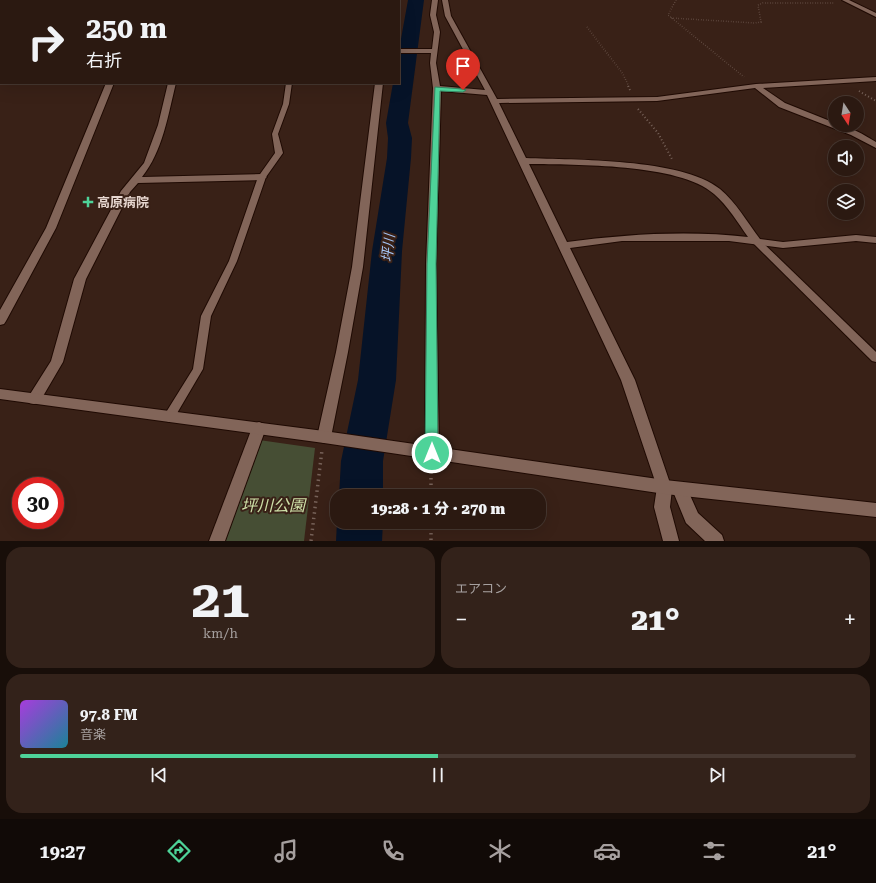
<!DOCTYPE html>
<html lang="ja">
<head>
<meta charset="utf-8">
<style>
	:root { --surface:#2b1911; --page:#33221a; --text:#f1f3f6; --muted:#a6a09f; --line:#473831; --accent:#4ed399 }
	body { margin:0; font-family:"Roboto Serif","Noto Sans JP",serif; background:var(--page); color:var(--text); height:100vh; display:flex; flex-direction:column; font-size:15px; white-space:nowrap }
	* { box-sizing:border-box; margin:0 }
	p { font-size:13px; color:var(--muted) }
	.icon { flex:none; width:22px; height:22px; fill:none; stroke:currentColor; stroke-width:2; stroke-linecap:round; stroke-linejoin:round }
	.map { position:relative; height:541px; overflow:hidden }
	.details { display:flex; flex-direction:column; gap:6px; padding:6px; background:#180e09; flex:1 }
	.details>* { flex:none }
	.guide { position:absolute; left:0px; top:0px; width:400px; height:84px; box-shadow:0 4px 16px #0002,0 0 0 1px var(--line); background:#2b1911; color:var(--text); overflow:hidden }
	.needle { width:26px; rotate:168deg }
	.controls { position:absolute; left:828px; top:96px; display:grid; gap:8px }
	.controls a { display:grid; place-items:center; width:36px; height:36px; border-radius:50%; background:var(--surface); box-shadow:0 4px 16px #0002,0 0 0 1px var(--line); font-size:20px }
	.speed { position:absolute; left:12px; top:477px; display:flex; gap:8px; font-size:20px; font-weight:700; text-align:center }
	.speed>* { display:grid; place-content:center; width:52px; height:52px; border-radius:50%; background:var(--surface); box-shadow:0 4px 16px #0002,0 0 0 1px var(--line); line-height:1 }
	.speed .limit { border:6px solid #d22; background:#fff; color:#111 }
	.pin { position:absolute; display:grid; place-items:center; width:34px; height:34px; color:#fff; margin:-41px -17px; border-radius:50% 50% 50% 0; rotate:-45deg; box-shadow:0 0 4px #0007 }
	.pin .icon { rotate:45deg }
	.me { position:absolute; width:44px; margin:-22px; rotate:0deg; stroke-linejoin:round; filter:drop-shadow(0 0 3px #0008) }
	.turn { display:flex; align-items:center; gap:14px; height:84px; padding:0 20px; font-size:18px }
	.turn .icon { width:52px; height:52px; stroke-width:2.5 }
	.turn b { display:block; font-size:28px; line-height:34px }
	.big { font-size:30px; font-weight:800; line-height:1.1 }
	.details .widget { flex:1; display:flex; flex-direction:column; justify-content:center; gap:6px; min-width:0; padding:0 14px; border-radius:16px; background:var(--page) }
	.details .dial { align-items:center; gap:0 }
	.dial b { font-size:52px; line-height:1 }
	.song { display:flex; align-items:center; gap:12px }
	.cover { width:48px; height:48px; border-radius:6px; background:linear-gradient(135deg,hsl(280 70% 55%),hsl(190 70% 35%)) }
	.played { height:4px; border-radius:2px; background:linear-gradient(90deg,var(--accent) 50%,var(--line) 50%) }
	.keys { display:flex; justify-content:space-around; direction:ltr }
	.heat { display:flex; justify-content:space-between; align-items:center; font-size:22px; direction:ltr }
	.details .tiles { flex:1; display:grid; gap:6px; grid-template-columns:1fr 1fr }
	.widget:last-child { grid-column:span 2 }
	.trip { position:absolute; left:330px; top:489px; width:216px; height:40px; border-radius:16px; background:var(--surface); box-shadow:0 4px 16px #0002,0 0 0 1px var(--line); font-weight:800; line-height:40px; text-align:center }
	.dock { display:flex; height:64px; justify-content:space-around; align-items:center; background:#110a07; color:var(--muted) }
	.dock .icon { width:28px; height:28px }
	.dock .active { color:var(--accent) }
	.dock b { font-size:18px; color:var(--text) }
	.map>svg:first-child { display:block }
	.green { fill:#464e34 }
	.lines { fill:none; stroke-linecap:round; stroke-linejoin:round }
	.river { fill:#061328; fill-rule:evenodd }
	.service-casing { stroke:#1f0a03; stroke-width:2 }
	.minor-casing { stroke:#1f0a03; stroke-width:2 }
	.tertiary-casing { stroke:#1f0a03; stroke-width:2 }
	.path-far2 { stroke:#766158; stroke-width:1.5; stroke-dasharray:0.5 2; stroke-linecap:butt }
	.path-far1 { stroke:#766158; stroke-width:2; stroke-dasharray:1 2.5; stroke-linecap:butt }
	.path { stroke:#766158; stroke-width:3.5; stroke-dasharray:1.5 4; stroke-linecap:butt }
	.service { fill:#826559; fill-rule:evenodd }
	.minor { fill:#826559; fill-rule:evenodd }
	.tertiary { fill:#826559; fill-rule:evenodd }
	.route { fill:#4ed399; stroke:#338963 }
	.poi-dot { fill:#4ed399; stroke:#392117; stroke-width:1.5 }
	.labels { text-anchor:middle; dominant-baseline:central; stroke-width:4; stroke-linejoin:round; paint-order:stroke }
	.poi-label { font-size:13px; font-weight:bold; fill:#e6d6cf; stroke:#392117; text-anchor:start }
	.water-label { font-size:14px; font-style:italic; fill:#a4c4f4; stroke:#392117 }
	.near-park-label { font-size:16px; font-style:italic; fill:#cee0a8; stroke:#392117 }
</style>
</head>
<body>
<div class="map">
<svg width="876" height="541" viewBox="0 0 876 541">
	<rect width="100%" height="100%" fill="#392117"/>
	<!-- green -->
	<path class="green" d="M259 440 315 448 304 541H221Z"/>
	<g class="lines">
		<!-- river -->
		<g class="river">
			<path d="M408 0H424L408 123 412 138 411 158 402 251 396 380 383 461V496H339L341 461 358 380 372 251 387 158 388 138 386 123 393 83H399V50Z"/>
			<path d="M337 522H383L382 541H336Z"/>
		</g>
		<!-- service casing -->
		<g class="service-casing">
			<g id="service">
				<rect x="210" y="0" width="4" height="1"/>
				<path d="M305 0H310L305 1Z"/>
				<rect x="0" y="58" width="1" height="4"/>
				<path d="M1 66V71L0 72V67Z"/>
				<path d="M286 83H292L289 104 278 134 283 153 266 177 237 261 211 316 203 369 173 420 169 422 165 420 163 417 165 414 193 369 201 316 229 261 258 177 275 153 272 134 283 104Z"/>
				<path d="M756 238 759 239 876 352V362L872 361 753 243 752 241Z"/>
			</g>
		</g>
		<!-- minor casing -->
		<g class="minor-casing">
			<g id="minor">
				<rect x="393" y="0" width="6" height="1"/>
				<path d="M432 0H438L436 15 440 32 436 63 440 86 485 90 445 16 442 0H448L451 16 497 99 657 97 756 84 876 77V81L763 88 785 103 835 123V125C849 125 864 135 876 142V148L851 135 779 107 755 88 657 101 499 103 526 158C575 160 681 158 720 189 736 202 747 222 760 239L783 242 856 235 876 237V243L856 241 783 248 729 241H622L570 248 635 380 672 489 675 484 680 482 685 484 698 513 722 535 724 541H705L686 523 672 489 670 507 679 541H663L654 507 657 487 621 380 487 95 441 91 436 264 439 453 437 457 432 459 427 457 425 453 426 264 433 88 430 63 431 53H399V49H432L434 32 430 15ZM529 164C575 165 679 163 714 194 728 206 738 223 748 237 690 230 625 234 567 242Z"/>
				<path d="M168 83H176C168 115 163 151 142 177L262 174 267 177 262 180 138 183 130 192 86 279 63 362 39 403 34 404 29 403 27 399 51 361 74 279 121 191 144 163 158 125Z"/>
				<path d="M375 83H383L363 267 348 352 331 437 329 441 324 443 319 441 317 437 336 352 352 267Z"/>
				<path d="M259 422 264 424 266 428 225 541H209L252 428 254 424Z"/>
			</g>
		</g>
		<!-- tertiary casing -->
		<g class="tertiary-casing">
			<g id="tertiary">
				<rect x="139" y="0" width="6" height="1"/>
				<path d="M842 0H849L876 13V17Z"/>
				<path d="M106 83H114L56 228 6 321 4 324 0 325V310L46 228Z"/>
				<path d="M0 389 324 431 665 480 876 503V517L665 494 324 443 0 399Z"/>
			</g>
		</g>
		<!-- path-far2 -->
		<g class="path-far2">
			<path d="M676 0 668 15 744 77"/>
			<path d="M671 18 755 23 761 22 758 5 763 3H835"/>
			<path d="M587 27 623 74 629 87"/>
		</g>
		<!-- path-far1 -->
		<g class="path-far1">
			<path d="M628 86 630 90"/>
			<path d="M859 91 876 101"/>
			<path d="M638 109 658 133 673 161"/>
		</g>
		<!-- path -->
		<g class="path">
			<path d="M431 467V496"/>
			<path d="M431 522V541"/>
			<path d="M311 541 322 450"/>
		</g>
		<!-- service -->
		<use href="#service" class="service"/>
		<!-- minor -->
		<use href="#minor" class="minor"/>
		<!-- tertiary -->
		<use href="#tertiary" class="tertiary"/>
	</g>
	<!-- route -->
	<path class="route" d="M435 87 463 89 466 90 463 92 440 91 436 264 438 453 436 457 432 458 427 457 425 453 427 264Z"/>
	<!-- markers -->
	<path class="poi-dot" d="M86 196h4v4h4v4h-4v4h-4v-4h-4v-4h4z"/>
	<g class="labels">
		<!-- poi labels -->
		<g class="poi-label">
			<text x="97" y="202">高原病院</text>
		</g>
		<!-- water labels -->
		<g class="water-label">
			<text transform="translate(388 248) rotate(-84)">坪川</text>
		</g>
		<!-- near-park labels -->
		<g class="near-park-label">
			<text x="273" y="505">坪川公園</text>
		</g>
	</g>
</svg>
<div class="controls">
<a><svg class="needle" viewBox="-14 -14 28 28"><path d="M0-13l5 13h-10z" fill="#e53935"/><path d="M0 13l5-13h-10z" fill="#a6a09f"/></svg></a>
<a><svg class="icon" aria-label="sound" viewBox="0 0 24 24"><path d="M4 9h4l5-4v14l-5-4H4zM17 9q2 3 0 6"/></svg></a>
<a><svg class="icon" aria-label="layers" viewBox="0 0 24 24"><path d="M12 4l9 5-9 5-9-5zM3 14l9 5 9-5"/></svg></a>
</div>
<div class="speed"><div class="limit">30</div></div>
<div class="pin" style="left:463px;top:90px;background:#d93025"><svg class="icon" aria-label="arrive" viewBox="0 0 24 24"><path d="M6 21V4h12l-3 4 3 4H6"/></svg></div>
<svg class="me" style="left:432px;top:453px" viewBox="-20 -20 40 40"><circle r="17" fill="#4ed399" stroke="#fff" stroke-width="3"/><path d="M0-11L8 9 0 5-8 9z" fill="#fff"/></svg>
<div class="trip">19:28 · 1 分 · 270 m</div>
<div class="guide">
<div class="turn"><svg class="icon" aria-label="right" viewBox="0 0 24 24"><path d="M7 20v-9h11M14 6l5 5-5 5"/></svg><div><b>250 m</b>右折</div></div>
</div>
</div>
<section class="details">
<div class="tiles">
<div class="widget dial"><b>21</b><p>km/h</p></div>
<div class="widget"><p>エアコン</p>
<div class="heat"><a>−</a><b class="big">21°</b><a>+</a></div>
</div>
<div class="widget">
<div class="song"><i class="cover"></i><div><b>97.8 FM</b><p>音楽</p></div></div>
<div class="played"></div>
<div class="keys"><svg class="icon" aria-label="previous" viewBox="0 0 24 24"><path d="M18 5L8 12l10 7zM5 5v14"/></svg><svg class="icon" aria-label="pause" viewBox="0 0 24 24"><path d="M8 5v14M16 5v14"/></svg><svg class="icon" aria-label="next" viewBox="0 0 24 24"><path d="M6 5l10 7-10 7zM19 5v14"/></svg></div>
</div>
</div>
</section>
<nav class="dock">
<b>19:27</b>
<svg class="icon active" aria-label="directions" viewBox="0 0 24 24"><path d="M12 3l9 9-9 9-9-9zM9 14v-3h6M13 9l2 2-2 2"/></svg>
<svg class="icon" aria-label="music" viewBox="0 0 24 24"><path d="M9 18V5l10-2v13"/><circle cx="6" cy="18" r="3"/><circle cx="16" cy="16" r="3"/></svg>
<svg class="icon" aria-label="phone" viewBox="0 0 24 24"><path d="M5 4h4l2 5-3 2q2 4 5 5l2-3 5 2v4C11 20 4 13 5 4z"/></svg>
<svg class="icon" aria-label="climate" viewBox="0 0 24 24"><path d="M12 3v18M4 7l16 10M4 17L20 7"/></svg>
<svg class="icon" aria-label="car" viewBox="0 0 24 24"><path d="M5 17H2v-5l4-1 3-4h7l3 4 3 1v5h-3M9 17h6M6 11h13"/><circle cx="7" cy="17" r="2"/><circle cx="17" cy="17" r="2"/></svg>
<svg class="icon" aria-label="filters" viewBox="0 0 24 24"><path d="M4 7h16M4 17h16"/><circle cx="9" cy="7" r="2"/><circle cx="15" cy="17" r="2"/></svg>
<b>21°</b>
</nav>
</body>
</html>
